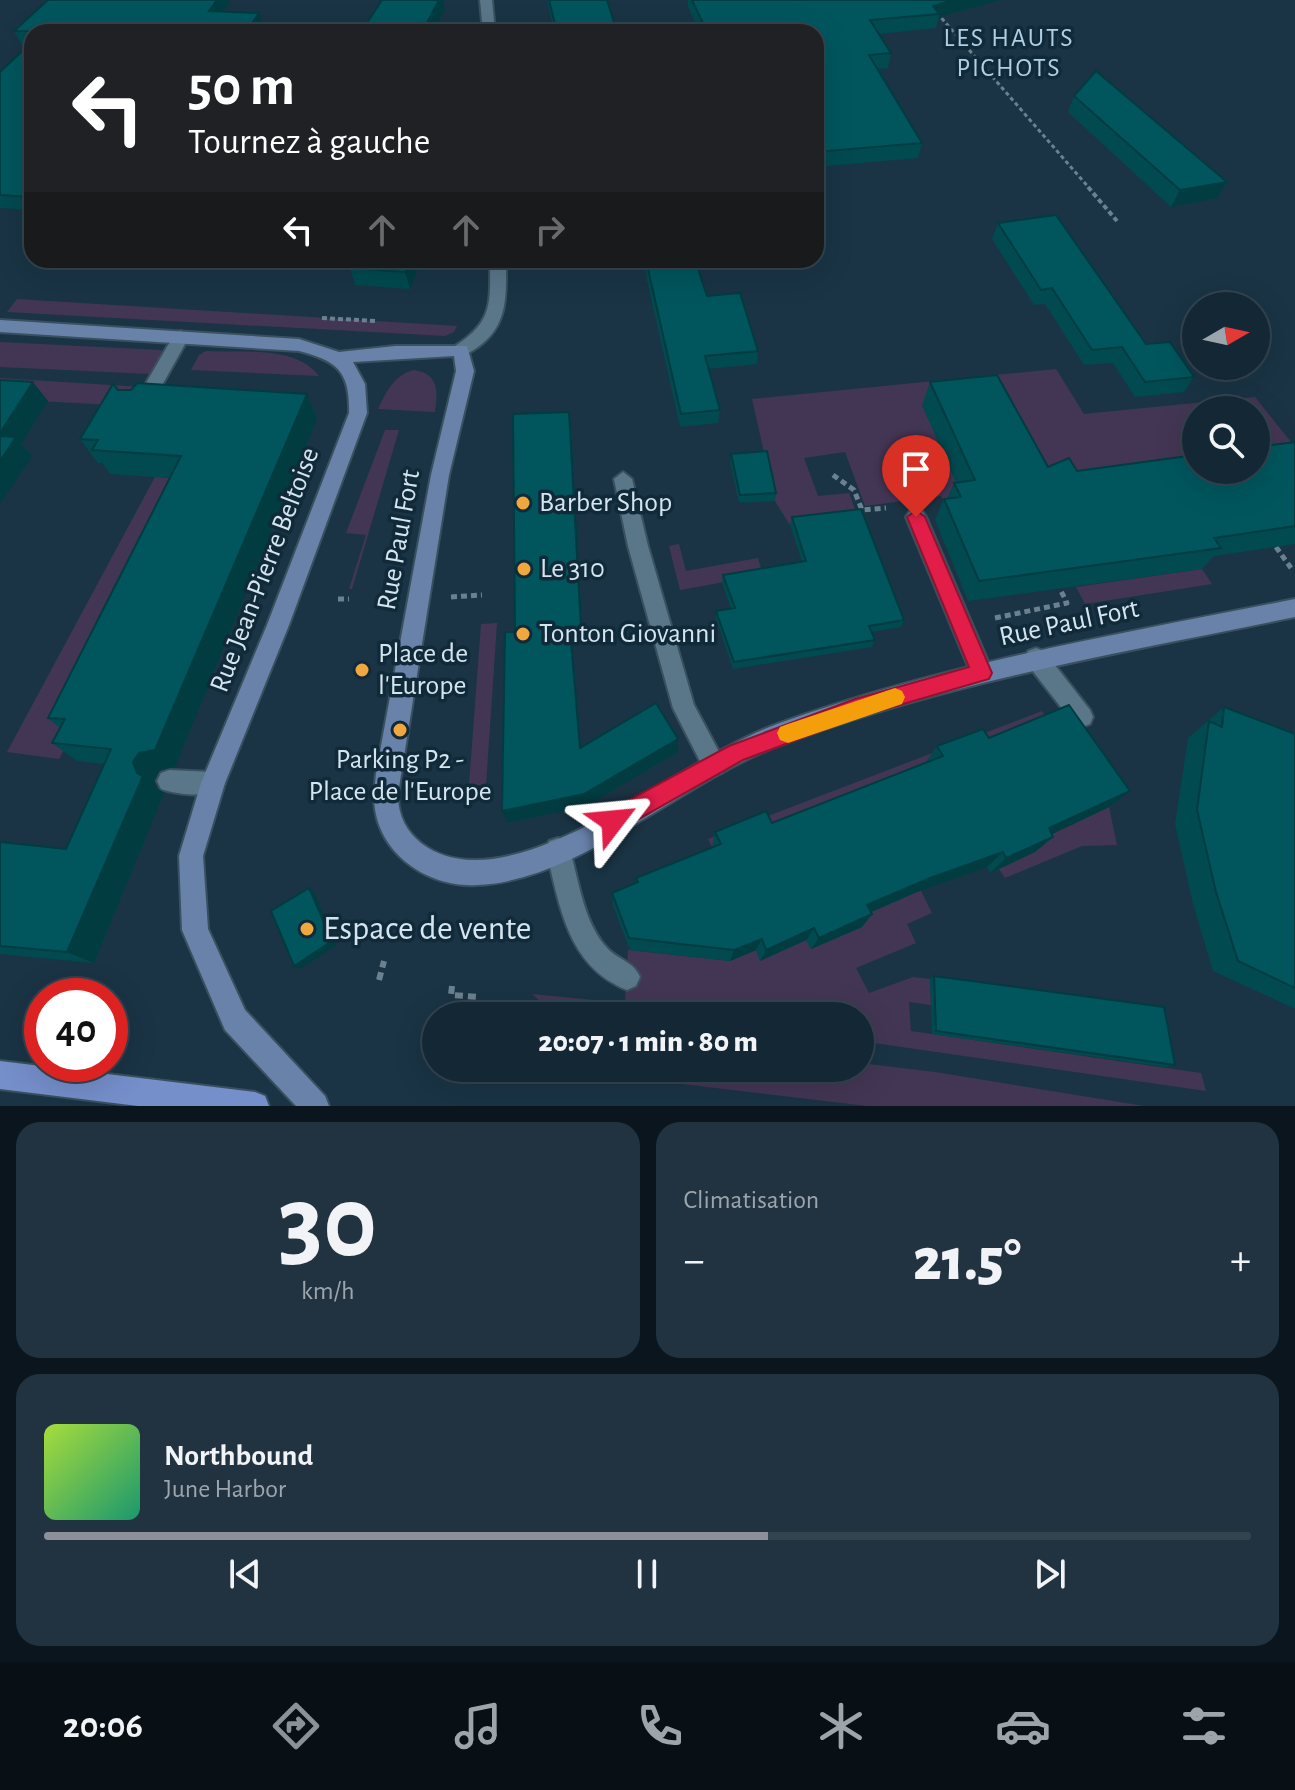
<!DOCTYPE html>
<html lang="fr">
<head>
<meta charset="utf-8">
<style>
	:root { --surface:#142734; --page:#213340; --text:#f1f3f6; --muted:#9da5ac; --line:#33444f; --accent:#8c9099 }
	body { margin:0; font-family:"Alegreya Sans",sans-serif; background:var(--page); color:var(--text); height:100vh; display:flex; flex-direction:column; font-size:30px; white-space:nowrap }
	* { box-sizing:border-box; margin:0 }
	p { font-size:26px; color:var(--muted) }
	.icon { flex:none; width:44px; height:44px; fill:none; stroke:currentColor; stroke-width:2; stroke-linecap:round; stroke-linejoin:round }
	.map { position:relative; height:1106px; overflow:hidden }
	.details { display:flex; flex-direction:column; gap:16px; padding:16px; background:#0b151d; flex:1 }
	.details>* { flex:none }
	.top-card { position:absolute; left:24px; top:24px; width:800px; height:244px; border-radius:24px; box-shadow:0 8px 32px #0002,0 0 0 2px var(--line); background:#202124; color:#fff; overflow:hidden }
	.needle { width:52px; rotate:81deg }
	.tools { position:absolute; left:1182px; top:292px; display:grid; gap:16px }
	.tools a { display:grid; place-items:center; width:88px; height:88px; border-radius:50%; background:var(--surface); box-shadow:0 8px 32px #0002,0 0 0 2px var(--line); font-size:40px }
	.speed { position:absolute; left:24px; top:978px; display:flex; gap:16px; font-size:40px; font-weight:700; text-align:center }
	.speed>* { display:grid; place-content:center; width:104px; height:104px; border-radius:50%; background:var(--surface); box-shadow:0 8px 32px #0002,0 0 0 2px var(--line); line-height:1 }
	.speed .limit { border:12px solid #d22; background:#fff; color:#111 }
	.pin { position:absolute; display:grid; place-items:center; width:68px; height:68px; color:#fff; margin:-82px -34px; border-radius:50% 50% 50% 0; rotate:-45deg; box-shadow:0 0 8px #0007 }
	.pin .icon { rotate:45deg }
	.me { position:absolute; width:88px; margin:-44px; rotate:61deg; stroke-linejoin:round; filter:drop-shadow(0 0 6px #0008) }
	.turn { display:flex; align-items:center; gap:28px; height:168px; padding:0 32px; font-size:36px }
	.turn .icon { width:104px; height:104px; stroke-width:2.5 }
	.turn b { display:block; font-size:56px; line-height:68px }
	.lanes { display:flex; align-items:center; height:76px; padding:0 32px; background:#0003; justify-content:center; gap:40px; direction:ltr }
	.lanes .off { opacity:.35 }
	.big { font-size:60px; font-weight:800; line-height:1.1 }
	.details .widget { flex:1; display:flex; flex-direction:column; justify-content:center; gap:12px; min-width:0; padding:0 28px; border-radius:24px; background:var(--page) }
	.details .dial { align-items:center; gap:0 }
	.dial b { font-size:104px; line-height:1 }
	.song { display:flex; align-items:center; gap:24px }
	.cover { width:96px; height:96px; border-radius:12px; background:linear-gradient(135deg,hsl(80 70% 55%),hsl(160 70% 35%)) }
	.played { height:8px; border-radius:4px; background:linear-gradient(90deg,var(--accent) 60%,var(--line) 60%) }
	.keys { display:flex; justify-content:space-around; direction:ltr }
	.heat { display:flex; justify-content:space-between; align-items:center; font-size:44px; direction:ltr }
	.details .tiles { flex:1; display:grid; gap:16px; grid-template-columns:1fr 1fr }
	.widget:last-child { grid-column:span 2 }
	.trip { position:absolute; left:422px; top:1002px; width:452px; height:80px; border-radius:40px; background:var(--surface); box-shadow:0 8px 32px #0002,0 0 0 2px var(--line); font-weight:800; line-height:80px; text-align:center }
	.tabs { display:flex; height:128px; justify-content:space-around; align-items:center; background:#081015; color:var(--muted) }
	.tabs .icon { width:56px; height:56px }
	.tabs .current { color:var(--accent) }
	.tabs b { font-size:36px; color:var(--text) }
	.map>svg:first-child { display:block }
	.green { fill:#433654 }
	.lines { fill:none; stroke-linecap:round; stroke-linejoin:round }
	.lane-casing { stroke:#39505e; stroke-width:4 }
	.street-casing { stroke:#39505e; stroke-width:4 }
	.secondary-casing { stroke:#39505e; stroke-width:4 }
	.primary-casing { stroke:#39505e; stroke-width:4 }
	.path-far3 { stroke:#6b818f; stroke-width:3; stroke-dasharray:4 3; stroke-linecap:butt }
	.path-far2 { stroke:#6b818f; stroke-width:4; stroke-dasharray:5 3; stroke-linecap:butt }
	.path-far1 { stroke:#6b818f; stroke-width:5; stroke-dasharray:6 4; stroke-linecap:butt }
	.path { stroke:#6b818f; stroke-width:6; stroke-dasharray:8 5; stroke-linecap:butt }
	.lane { fill:#5a7689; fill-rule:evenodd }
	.street { fill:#5a7689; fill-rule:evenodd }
	.secondary { fill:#6882aa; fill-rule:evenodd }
	.primary { fill:#758fcb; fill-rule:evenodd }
	.wall { fill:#014a50 }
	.shaded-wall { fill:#013c41 }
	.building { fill:#01565d; stroke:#013c41; stroke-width:2 }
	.route { fill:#e11d48; stroke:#92132f; stroke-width:2 }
	.slow { fill:#f59e0b }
	.poi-dot { fill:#efa73e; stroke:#102a3a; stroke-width:3 }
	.labels { text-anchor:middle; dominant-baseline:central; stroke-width:7; stroke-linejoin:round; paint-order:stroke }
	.far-neighbourhood-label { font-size:26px; letter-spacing:2px; fill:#b1cfe4; stroke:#102a3a }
	.poi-label { font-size:28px; fill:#d5e5ef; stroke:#102a3a; text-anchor:start }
	.street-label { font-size:28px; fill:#d5e5ef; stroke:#102a3a }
	.near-poi-label { font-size:34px; fill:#d5e5ef; stroke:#102a3a; text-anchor:start }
</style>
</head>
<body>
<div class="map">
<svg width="1295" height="1106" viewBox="0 0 1295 1106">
	<rect width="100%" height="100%" fill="#1a3445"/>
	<!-- green -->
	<g class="green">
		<path d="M17 299 457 326 454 332 445 336 7 312Z"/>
		<path d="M0 342 161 350 163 354 150 374 0 367Z"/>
		<path d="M206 351C241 353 296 345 319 376L191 370 199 355Z"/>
		<path d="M1056 369 1084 414 1255 397 1295 447 1256 467V410H1196V470L1064 493 1008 395 922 405 966 502 945 504 941 496 865 506 845 452 804 458 818 496 849 493 858 517 790 525 775 501 752 399Z"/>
		<path d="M414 370C439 374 438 391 435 412L378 409C387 391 394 375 414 370Z"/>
		<path d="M0 378 142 387 131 406 0 399Z"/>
		<path d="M385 430H399L352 589H349L366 535 346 533Z"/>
		<path d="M155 477 189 479 83 715 59 759 7 752Z"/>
		<path d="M679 544 686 571 758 558 763 575 680 590 669 546Z"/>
		<path d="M1202 569 1212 584 1085 604 1076 587Z"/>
		<path d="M497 623 486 785H469L481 624Z"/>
		<path d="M1042 711 1051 725 902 853 932 913 907 924 916 943 856 968 869 993 913 977 930 979 931 1005 909 1002 911 1031 1201 1073 1206 1091 860 1041V1016H679L552 1012 532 994 625 1003 628 950 730 961 756 950 760 960 901 899 760 827 712 847 708 839Z"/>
		<path d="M1109 807 1117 845 1082 846 1005 878 999 869 1034 852 1031 844Z"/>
		<path d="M860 1063 935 1072 1144 1106H867L547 1068H860Z"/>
	</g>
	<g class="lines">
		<!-- lane casing -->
		<g class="lane-casing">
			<g id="lane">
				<path d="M181 331 189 337 147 412H135L132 407 135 402 175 333Z"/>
				<path d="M623 472 632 479 648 546 694 705 726 765 722 773 714 776 706 773 673 708 628 546 614 479Z"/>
				<path d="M916 509 923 512 926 517 993 673 990 680 982 683 974 680 971 673 906 517 909 512Z"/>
				<path d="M1036 648 1044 651 1090 710 1093 717 1090 724 1082 727 1074 724 1028 665 1025 658 1028 651Z"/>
				<path d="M169 770 213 772 221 775 225 783 221 791C205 797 177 795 161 789L157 781 161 773Z"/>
				<path d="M558 838 567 841 570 850C579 882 584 924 608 949 619 960 634 962 640 977L636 986 627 990C567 966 560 906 546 850L549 841Z"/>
			</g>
		</g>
		<!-- street casing -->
		<g class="street-casing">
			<g id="street">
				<path d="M480 0H492L495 32H483Z"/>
				<path d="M490 260H506C506 294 509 325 478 347 470 352 465 357 455 354L453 350 455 346C494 321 490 302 490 260Z"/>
			</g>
		</g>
		<!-- secondary casing -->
		<g class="secondary-casing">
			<path id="secondary" d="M0 320 299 339 339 352 395 346H467L474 371 449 475 398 794C397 837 436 861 476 860 568 859 686 758 777 724 946 663 1120 634 1295 599V617C1120 653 945 682 778 746 683 781 580 881 477 885 431 888 382 857 375 809 373 797 375 785 376 773L431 475 456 371 454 356 353 362 365 384 367 413 289 625 225 783 203 856 208 929 245 1010 325 1096 329 1106H296L225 1030 182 930 179 856 201 783 267 625 349 413C350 372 338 361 299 351L0 332Z"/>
		</g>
		<!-- primary casing -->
		<g class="primary-casing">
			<path id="primary" d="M0 1061 255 1092 265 1096 269 1106H138L0 1089Z"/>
		</g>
		<!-- path-far3 -->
		<path class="path-far3" d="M937 13 1090 189"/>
		<!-- path-far2 -->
		<g class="path-far2">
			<path d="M1088 187 1117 221"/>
			<path d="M322 318 376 321"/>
		</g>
		<!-- path-far1 -->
		<g class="path-far1">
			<path d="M833 475 854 490 862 510 886 508"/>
			<path d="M1276 547 1291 568"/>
			<path d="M451 597 482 595"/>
			<path d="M338 599H349"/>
			<path d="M995 618 1067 603 1060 589"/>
		</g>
		<!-- path -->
		<g class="path">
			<path d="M379 980 384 961"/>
			<path d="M452 986 451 995 480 997"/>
		</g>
		<!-- lane -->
		<use href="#lane" class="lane"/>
		<!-- street -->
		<use href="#street" class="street"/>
		<!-- secondary -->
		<use href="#secondary" class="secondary"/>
		<!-- primary -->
		<use href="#primary" class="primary"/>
	</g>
	<!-- wall -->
	<g class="wall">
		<path d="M547 0H607L617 32H554Z"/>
		<path d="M688 0H1001L939 17 936 28 879 34 891 53 888 68 877 69 922 143 918 158 816 167V32H700L688 7Z"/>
		<path d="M222 12 259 13 263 26 259 32H32V210L0 208V72L30 44H21L14 31Z"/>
		<path d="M1074 96 1227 182 1217 198 1171 207 1068 112Z"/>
		<path d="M998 223 1146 344 1194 377 1184 392 1135 397 1113 363 1084 365 1045 304 1034 305 992 239Z"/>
		<path d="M112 260H165L161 267 113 263Z"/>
		<path d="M421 260 410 289 355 285 350 268Z"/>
		<path d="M635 260H695L707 296 758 351 757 364 708 369 720 410 718 423 680 427 643 262 636 263Z"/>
		<path d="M930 382 1048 467 1077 471 1295 442V544L1214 556 1202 569 968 601 935 520 944 499 947 498 954 483H956L922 405Z"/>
		<path d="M118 390 307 394 317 419 175 767 160 770 154 780 157 788 164 793 94 963 0 954V842L66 849 104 764 77 761 52 743 60 728 48 718 170 478 110 474 102 463H98L80 439Z"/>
		<path d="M571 430 583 644 572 645 580 747 678 752 586 806 507 823 502 811 515 632Z"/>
		<path d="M731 454 776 493 775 501 739 503 730 462Z"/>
		<path d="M792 517 904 620 901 627 871 632 875 640 872 647 733 669 716 618V611L731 609 722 583 723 575 802 561 790 525Z"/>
		<path d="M1224 707 1295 734V1008H1293L1213 971 1193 904 1175 824 1188 738Z"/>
		<path d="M989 738 1130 791 1109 807 1052 834 1053 837 1035 852 990 873 987 867 917 892 871 912 872 914 862 927 811 949 806 940 760 961 756 950 730 961 630 950 613 906 612 893 636 883V878L712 848 715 832 772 823 926 762 937 746Z"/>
		<path d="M934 976 1175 1065 1166 1067 932 1034 930 979Z"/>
	</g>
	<!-- shaded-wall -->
	<g class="shaded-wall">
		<path d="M217 0H231L214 24 209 11Z"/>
		<path d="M439 0H443L445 10 433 32H422Z"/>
		<path d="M953 0H1001L939 17V14L933 6Z"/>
		<path d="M259 13 263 26 259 32H246Z"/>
		<path d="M1227 182 1217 198 1171 207 1180 190Z"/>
		<path d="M157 260H165L161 267Z"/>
		<path d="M410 260H421L410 289 405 272Z"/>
		<path d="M33 382 48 401 21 444 32 456 0 504V433Z"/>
		<path d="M307 394 317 419 175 767 160 770 154 780 157 788 164 793 94 963 67 952 137 773 133 762Z"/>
		<path d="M569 412 571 430 583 644 581 628Z"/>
		<path d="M570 629 572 645 582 761 580 748Z"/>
		<path d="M678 739V752L586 806 507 823 502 811Z"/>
		<path d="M1130 791 1109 807 1031 844 1049 828Z"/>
		<path d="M1053 837 1035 852 990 873 1006 858Z"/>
		<path d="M1003 852 987 867 917 892 857 918 867 905 930 878Z"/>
		<path d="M309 888 314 892 337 945 300 969 294 966Z"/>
		<path d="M872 914 862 927 811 949 819 938Z"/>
		<path d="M814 928 806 940 760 961 766 950Z"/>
		<path d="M762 939 756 950 730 961 734 950Z"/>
	</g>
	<!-- building -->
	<g class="building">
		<path d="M48 0H217L209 11 259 13 246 32 14 31Z"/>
		<path d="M382 0H439L422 32H361Z"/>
		<path d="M549 0H607L617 32H551H557Z"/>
		<path d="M692 0H953L933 6 939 14 870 20 891 53 869 55 922 143 816 152V32H707Z"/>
		<path d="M32 42V197L0 195V72Z"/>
		<path d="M1096 71 1227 182 1180 190 1074 96Z"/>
		<path d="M1056 215 1146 344 1170 342 1194 377 1145 382 1122 347 1092 350 1052 288 1041 290 998 223Z"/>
		<path d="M354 260H410L405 272 350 268Z"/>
		<path d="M646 260H695L707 296 740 293 758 351 705 356 720 410 681 414Z"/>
		<path d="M997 375 1048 467 1069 458 1077 471 1196 455V470H1256V447L1295 442V526L1214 538 1221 548 979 581 944 499 961 497 954 483 975 480 930 382Z"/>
		<path d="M0 380 33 382 0 433Z"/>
		<path d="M137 383 307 394 155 750 139 753 133 762 137 773 143 776 67 952 0 946V842L66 849 111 749 52 743 65 719 48 718 181 456 92 450 98 440 80 439 113 384 118 390H131Z"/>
		<path d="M569 412 581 628 570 629 580 748 656 703 678 739 584 794 502 811 505 632H515L513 414Z"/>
		<path d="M0 436 16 437 0 461Z"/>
		<path d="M767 451 776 493 740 495 731 454Z"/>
		<path d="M861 509 904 620 869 626 875 640 734 662 716 611 735 608 723 575 806 561 792 517Z"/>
		<path d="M1069 705 1130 791 1049 828 1053 837 1006 858 1003 852 930 878 867 905 872 914 819 938 814 928 766 950 762 939 734 950 629 938 612 893 638 882 636 878 721 844 715 832 766 811 772 823 943 756 937 746 983 729 989 738Z"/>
		<path d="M1224 707 1295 734V988L1238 961 1216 892 1197 810 1209 721 1222 727Z"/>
		<path d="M309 888 332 941 294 966 271 911Z"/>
		<path d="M934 976 1164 1007 1175 1065 936 1031Z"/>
	</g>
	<!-- route -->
	<path class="route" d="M916 510 925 517 992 673 989 679 855 718 743 760 621 829 613 832 605 829 602 821 605 813 729 746 855 699 969 667 907 517Z"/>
	<!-- slow -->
	<path class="slow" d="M895 688 902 691 905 697 902 704 788 743 780 740 777 733 780 727 788 724Z"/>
	<!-- markers -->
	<g class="poi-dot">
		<circle cx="523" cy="503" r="8"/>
		<circle cx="524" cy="569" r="8"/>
		<circle cx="523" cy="634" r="8"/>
		<circle cx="362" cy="670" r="8"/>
		<circle cx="400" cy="730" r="8"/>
		<circle cx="307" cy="929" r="8"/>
	</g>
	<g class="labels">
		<!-- far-neighbourhood labels -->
		<g class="far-neighbourhood-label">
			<text x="1009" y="38">LES HAUTS<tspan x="1009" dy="30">PICHOTS</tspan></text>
		</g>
		<!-- poi labels -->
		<g class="poi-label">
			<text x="539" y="503">Barber Shop</text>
			<text x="540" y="569">Le 310</text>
			<text x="539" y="634">Tonton Giovanni</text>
			<text x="378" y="654">Place de<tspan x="378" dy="32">l'Europe</tspan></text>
			<text x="400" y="760" text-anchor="middle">Parking P2 -<tspan x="400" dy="32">Place de l'Europe</tspan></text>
		</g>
		<!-- street labels -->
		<g class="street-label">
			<text transform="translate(399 540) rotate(-80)">Rue Paul Fort</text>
			<text transform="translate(265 570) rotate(-69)">Rue Jean-Pierre Beltoise</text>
			<text transform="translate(1069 623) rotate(-12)">Rue Paul Fort</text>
		</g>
		<!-- near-poi labels -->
		<g class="near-poi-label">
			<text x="323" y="929">Espace de vente</text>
		</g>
	</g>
</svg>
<div class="tools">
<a><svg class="needle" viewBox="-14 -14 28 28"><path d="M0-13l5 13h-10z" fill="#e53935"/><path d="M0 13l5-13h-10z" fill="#9da5ac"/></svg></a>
<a><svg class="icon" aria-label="search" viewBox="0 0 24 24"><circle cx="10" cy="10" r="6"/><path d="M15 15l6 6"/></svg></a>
</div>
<div class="speed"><div class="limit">40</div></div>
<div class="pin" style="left:916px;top:517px;background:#d93025"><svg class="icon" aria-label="arrive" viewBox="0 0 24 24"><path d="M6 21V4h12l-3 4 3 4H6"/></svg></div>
<svg class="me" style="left:613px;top:821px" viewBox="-20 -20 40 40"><path d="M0-17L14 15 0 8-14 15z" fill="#e11d48" stroke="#fff" stroke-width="4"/></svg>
<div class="trip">20:07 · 1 min · 80 m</div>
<div class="top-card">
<div class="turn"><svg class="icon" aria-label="left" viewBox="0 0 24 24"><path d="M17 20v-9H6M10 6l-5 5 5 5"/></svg><div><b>50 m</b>Tournez à gauche</div></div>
<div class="lanes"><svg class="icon" aria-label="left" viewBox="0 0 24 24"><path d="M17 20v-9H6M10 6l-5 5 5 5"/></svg><svg class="icon off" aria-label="ahead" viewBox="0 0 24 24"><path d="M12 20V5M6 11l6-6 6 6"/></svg><svg class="icon off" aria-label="ahead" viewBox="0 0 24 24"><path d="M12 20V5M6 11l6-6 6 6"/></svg><svg class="icon off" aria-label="right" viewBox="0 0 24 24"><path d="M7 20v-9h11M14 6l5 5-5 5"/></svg></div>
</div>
</div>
<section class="details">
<div class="tiles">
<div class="widget dial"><b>30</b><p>km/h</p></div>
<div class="widget"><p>Climatisation</p>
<div class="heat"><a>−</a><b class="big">21.5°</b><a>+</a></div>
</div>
<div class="widget">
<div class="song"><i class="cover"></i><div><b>Northbound</b><p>June Harbor</p></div></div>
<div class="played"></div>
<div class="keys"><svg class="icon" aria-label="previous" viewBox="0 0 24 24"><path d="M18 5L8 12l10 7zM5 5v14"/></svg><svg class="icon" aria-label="pause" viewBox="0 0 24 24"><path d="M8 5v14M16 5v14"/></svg><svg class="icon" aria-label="next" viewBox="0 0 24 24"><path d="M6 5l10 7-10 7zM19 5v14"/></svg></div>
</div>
</div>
</section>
<nav class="tabs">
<b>20:06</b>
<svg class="icon current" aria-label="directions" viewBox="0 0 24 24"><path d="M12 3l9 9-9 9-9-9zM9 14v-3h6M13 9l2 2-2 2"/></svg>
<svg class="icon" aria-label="music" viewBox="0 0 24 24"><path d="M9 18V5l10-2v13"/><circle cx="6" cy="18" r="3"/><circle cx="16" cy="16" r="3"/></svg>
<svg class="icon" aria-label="phone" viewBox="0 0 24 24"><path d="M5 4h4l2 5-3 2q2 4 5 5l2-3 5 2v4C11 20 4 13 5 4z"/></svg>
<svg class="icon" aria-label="climate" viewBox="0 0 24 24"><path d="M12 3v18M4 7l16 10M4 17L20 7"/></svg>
<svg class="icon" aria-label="car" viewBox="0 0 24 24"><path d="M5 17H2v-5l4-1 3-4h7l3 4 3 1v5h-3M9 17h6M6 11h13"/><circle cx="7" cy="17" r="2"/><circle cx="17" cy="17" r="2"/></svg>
<svg class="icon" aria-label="filters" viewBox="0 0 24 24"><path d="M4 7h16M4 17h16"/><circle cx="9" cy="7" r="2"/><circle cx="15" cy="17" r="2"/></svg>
</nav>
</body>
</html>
